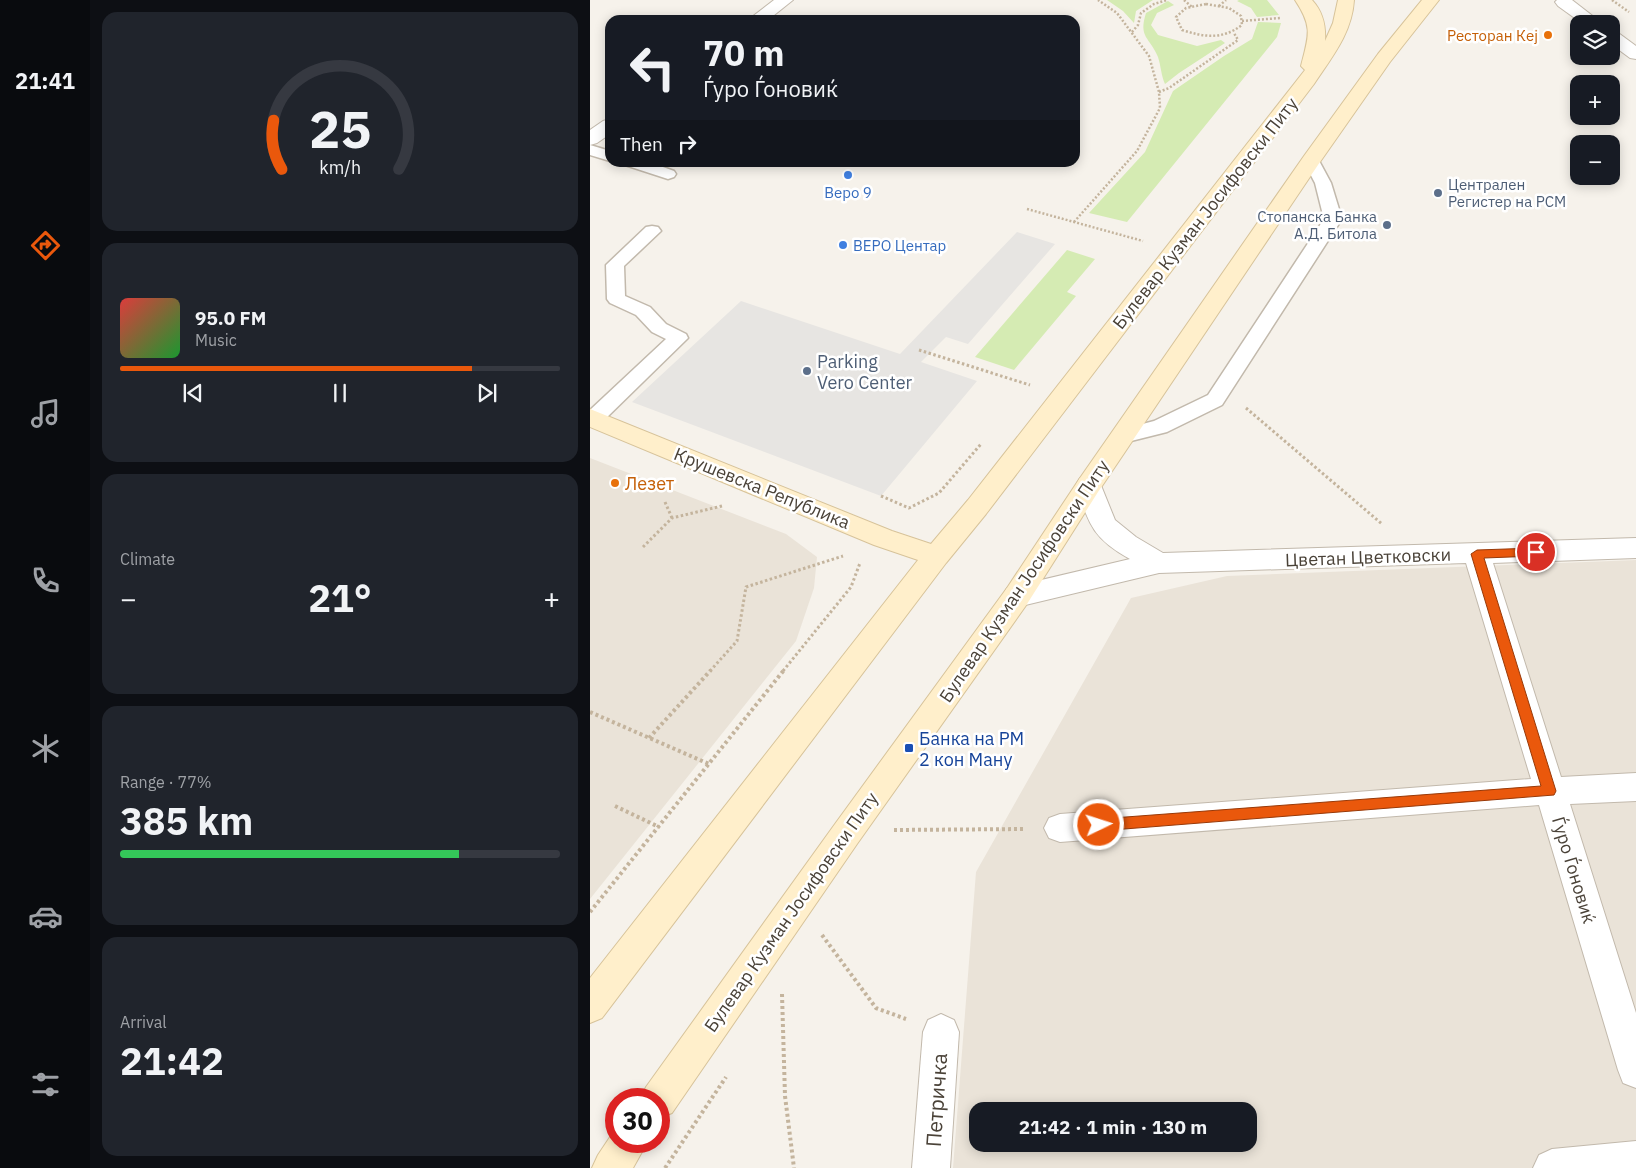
<!DOCTYPE html>
<html lang="en">
<head>
<meta charset="utf-8">
<style>
	:root { --surface:#171b24; --page:#20242c; --text:#f1f3f6; --muted:#9ea1a6; --line:#363941; --accent:#ea580c }
	body { margin:0; font-family:"IBM Plex Sans",sans-serif; background:var(--page); color:var(--text); height:100vh; display:flex; flex-direction:column; font-size:19px; white-space:nowrap }
	* { box-sizing:border-box; margin:0 }
	p { font-size:16px; color:var(--muted) }
	.icon { flex:none; width:28px; height:28px; fill:none; stroke:currentColor; stroke-width:2; stroke-linecap:round; stroke-linejoin:round }
	.map { position:relative; flex:1; overflow:hidden }
	.sheet { display:flex; flex-direction:column; gap:12px; padding:12px; background:#0d0f14; width:500px }
	.sheet>* { flex:none }
	.banner { position:absolute; left:15px; top:15px; width:475px; height:152px; border-radius:15px; box-shadow:0 2px 12px #0003; background:#171b24; color:var(--text); overflow:hidden }
	.controls { position:absolute; left:980px; top:15px; display:grid; gap:10px }
	.controls a { display:grid; place-items:center; width:50px; height:50px; border-radius:10px; background:var(--surface); box-shadow:0 2px 12px #0003; font-size:25px }
	.speed { position:absolute; left:15px; top:1088px; display:flex; gap:10px; font-size:25px; font-weight:700; text-align:center }
	.speed>* { display:grid; place-content:center; width:65px; height:65px; border-radius:50%; background:var(--surface); box-shadow:0 2px 12px #0003; line-height:1 }
	.speed .limit { border:8px solid #d22; background:#fff; color:#111 }
	.pin { position:absolute; display:grid; place-items:center; width:42px; height:42px; color:#fff; margin:-21px; border:2px solid #fff; border-radius:50%; box-shadow:0 1px 5px #0007 }
	.me { position:absolute; width:55px; margin:-28px; rotate:86deg; stroke-linejoin:round; filter:drop-shadow(0 0 4px #0008) }
	.turn { display:flex; align-items:center; gap:18px; height:105px; padding:0 15px; font-size:22px }
	.turn .icon { width:65px; height:65px; stroke-width:2.5 }
	.turn b { display:block; font-size:35px; line-height:42px }
	.then { display:flex; align-items:center; height:48px; padding:0 15px; background:#0003; gap:10px; font-size:19px }
	.big { font-size:38px; font-weight:800; line-height:1.1 }
	.sheet .card { flex:1; display:flex; flex-direction:column; justify-content:center; gap:8px; min-width:0; padding:0 18px; border-radius:15px; background:var(--page) }
	.sheet .dial { align-items:center; gap:0 }
	.dial svg { height:130px; overflow:visible; fill:none; stroke:var(--line); stroke-width:7; stroke-linecap:round; text-anchor:middle }
	.dial text { fill:var(--text); stroke:none }
	.song { display:flex; align-items:center; gap:15px }
	.cover { width:60px; height:60px; border-radius:8px; background:linear-gradient(135deg,hsl(0 70% 55%),hsl(130 70% 35%)) }
	.played { height:5px; border-radius:2px; background:linear-gradient(90deg,var(--accent) 80%,var(--line) 80%) }
	.keys { display:flex; justify-content:space-around; direction:ltr }
	.heat { display:flex; justify-content:space-between; align-items:center; font-size:28px; direction:ltr }
	.charge { height:8px; border-radius:4px; background:linear-gradient(90deg,#34c759 77%,var(--line) 0) }
	.trip { position:absolute; left:379px; top:1102px; width:288px; height:50px; border-radius:15px; background:var(--surface); box-shadow:0 2px 12px #0003; font-weight:800; line-height:50px; text-align:center }
	main { display:flex; flex:1; min-height:0 }
	.tabs { display:flex; flex-direction:column; width:90px; justify-content:space-around; align-items:center; background:#090b0e; color:var(--muted) }
	.tabs .icon { width:35px; height:35px }
	.tabs .current { color:var(--accent) }
	.tabs b { font-size:22px; color:var(--text) }
	.map>svg:first-child { display:block }
	.residential { fill:#eae3d8; fill-rule:evenodd }
	.green { fill:#d5ebb3 }
	.parking { fill:#e7e5e2 }
	.lines { fill:none; stroke-linecap:round; stroke-linejoin:round }
	.lane-casing { stroke:#c2b9ac; stroke-width:3 }
	.street-casing { stroke:#c2b9ac; stroke-width:2 }
	.secondary-casing { stroke:#d7c39a; stroke-width:2 }
	.path-far2 { stroke:#c4b49d; stroke-width:2.5; stroke-dasharray:2 2; stroke-linecap:butt }
	.path-far1 { stroke:#c4b49d; stroke-width:3; stroke-dasharray:2.5 2.5; stroke-linecap:butt }
	.path { stroke:#c4b49d; stroke-width:4; stroke-dasharray:3 3; stroke-linecap:butt }
	.lane { fill:#fff; fill-rule:evenodd }
	.street { fill:#fff; fill-rule:evenodd }
	.secondary { fill:#ffefcb; fill-rule:evenodd }
	.route { fill:#ea580c; stroke:#983908 }
	.food-dot { fill:#e8710a; stroke:#fff; stroke-width:2 }
	.shop-dot { fill:#3f7fe0; stroke:#fff; stroke-width:2 }
	.service-dot { fill:#5c6f8a; stroke:#fff; stroke-width:2 }
	.transit-dot { fill:#1a4fb4; stroke:#fff; stroke-width:2 }
	.labels { text-anchor:middle; dominant-baseline:central; stroke-width:5; stroke-linejoin:round; paint-order:stroke }
	.far-food-label { font-size:15px; fill:#c56008; stroke:#fff; text-anchor:end }
	.far-service-label { font-size:15px; fill:#4e5e75; stroke:#fff; text-anchor:start }
	.far-shop-label { font-size:15px; fill:#366cbe; stroke:#fff }
	.street-label { font-size:18px; fill:#4a4238; stroke:#fff }
	.service-label { font-size:18px; fill:#4e5e75; stroke:#fff; text-anchor:start }
	.food-label { font-size:18px; fill:#c56008; stroke:#fff; text-anchor:start }
	.transit-label { font-size:18px; fill:#164399; stroke:#fff; text-anchor:start }
	.near-street-label { font-size:21px; fill:#4a4238; stroke:#fff }
</style>
</head>
<body>
<main>
<nav class="tabs">
<b>21:41</b>
<svg class="icon current" aria-label="directions" viewBox="0 0 24 24"><path d="M12 3l9 9-9 9-9-9zM9 14v-3h6M13 9l2 2-2 2"/></svg>
<svg class="icon" aria-label="music" viewBox="0 0 24 24"><path d="M9 18V5l10-2v13"/><circle cx="6" cy="18" r="3"/><circle cx="16" cy="16" r="3"/></svg>
<svg class="icon" aria-label="phone" viewBox="0 0 24 24"><path d="M5 4h4l2 5-3 2q2 4 5 5l2-3 5 2v4C11 20 4 13 5 4z"/></svg>
<svg class="icon" aria-label="climate" viewBox="0 0 24 24"><path d="M12 3v18M4 7l16 10M4 17L20 7"/></svg>
<svg class="icon" aria-label="car" viewBox="0 0 24 24"><path d="M5 17H2v-5l4-1 3-4h7l3 4 3 1v5h-3M9 17h6M6 11h13"/><circle cx="7" cy="17" r="2"/><circle cx="17" cy="17" r="2"/></svg>
<svg class="icon" aria-label="filters" viewBox="0 0 24 24"><path d="M4 7h16M4 17h16"/><circle cx="9" cy="7" r="2"/><circle cx="15" cy="17" r="2"/></svg>
</nav>
<section class="sheet">
<div class="card dial"><svg viewBox="0 0 100 80">
<path d="M14 69A42 42 0 1 1 86 69"/>
<path d="M14 69A42 42 0 0 1 9 39" stroke="#ea580c"/>
<text x="50" y="56" font-size="32" font-weight="700">25</text>
<text x="50" y="72" font-size="11">km/h</text>
</svg></div>
<div class="card">
<div class="song"><i class="cover"></i><div><b>95.0 FM</b><p>Music</p></div></div>
<div class="played"></div>
<div class="keys"><svg class="icon" aria-label="previous" viewBox="0 0 24 24"><path d="M18 5L8 12l10 7zM5 5v14"/></svg><svg class="icon" aria-label="pause" viewBox="0 0 24 24"><path d="M8 5v14M16 5v14"/></svg><svg class="icon" aria-label="next" viewBox="0 0 24 24"><path d="M6 5l10 7-10 7zM19 5v14"/></svg></div>
</div>
<div class="card"><p>Climate</p>
<div class="heat"><a>−</a><b class="big">21°</b><a>+</a></div>
</div>
<div class="card"><p>Range · 77%</p><b class="big">385 km</b><div class="charge"></div></div>
<div class="card"><p>Arrival</p><b class="big">21:42</b></div>
</section>
<div class="map">
<svg width="1046" height="1168" viewBox="0 0 1046 1168">
	<rect width="100%" height="100%" fill="#f6f2eb"/>
	<!-- residential -->
	<g class="residential">
		<path d="M0 458 196 534 227 557 224 588 206 641 0 899Z"/>
		<path d="M1046 560V1168H363L386 872 541 598 637 576ZM388 1111H658V1144H388Z"/>
	</g>
	<!-- green -->
	<g class="green">
		<path d="M517 0H563L546 11 544 23 533 11Z"/>
		<path d="M649 0H677L689 15 667 17 661 8 647 1Z"/>
		<path d="M578 1 584 5 567 13 561 25 568 35 607 46 631 40 635 43 589 73 575 84C571 75 571 66 568 57 560 37 548 38 556 13Z"/>
		<path d="M668 22 691 23 687 37 537 222 499 213 555 152 583 91 634 56 662 39Z"/>
		<path d="M477 250 505 259 477 292 486 296 424 370 385 357Z"/>
	</g>
	<!-- parking -->
	<path class="parking" d="M427 232 465 244 378 344 356 337 331 362 387 381 291 496 42 402 151 301 310 354Z"/>
	<g class="lines">
		<!-- lane casing -->
		<g class="lane-casing">
			<g id="lane">
				<path d="M0 145 20 151V161L0 155Z"/>
				<path d="M721 155 727 157 741 183 752 219 632 405 577 432 533 443 526 441 523 436 526 431 564 421 618 395 734 219 725 183 713 160 715 157Z"/>
				<path d="M33 162H59L84 171 86 174 84 177 78 179 35 165Z"/>
				<path d="M62 226 68 227 71 231 34 266 35 296 60 307 76 324 96 334 98 338 10 424 0 425V410L76 339 62 332 46 315 20 303 17 299 16 265 56 227Z"/>
			</g>
		</g>
		<!-- street casing -->
		<g class="street-casing">
			<g id="street">
				<path d="M184 0H203L178 20H158Z"/>
				<path d="M967 0H982L1013 24H993L968 6 965 2Z"/>
				<path d="M1021 31 1027 32 1046 46V59L1040 58 1021 44Z"/>
				<path d="M20 119V134L7 143 0 145V130L13 121Z"/>
				<path d="M499 476 508 478 525 520 546 537 573 553 1046 538V558L903 563 971 777 1046 773V801L980 804 1046 1013V1088L1033 1083 1028 1070 949 805 470 842 459 838 454 828 459 818 470 814 941 779 876 563 569 573 427 607 417 604 413 596 417 588 540 559C502 538 499 524 486 485L490 478Z"/>
				<path d="M351 1014 364 1020 369 1032 360 1168H322L333 1032 338 1020Z"/>
				<path d="M1046 1141V1168H943L949 1155 962 1149Z"/>
			</g>
		</g>
		<!-- secondary casing -->
		<g class="secondary-casing">
			<g id="secondary">
				<path d="M705 0H722C733 12 736 25 735 41L743 23 748 0H764C762 33 742 57 724 84L396 514 356 563 12 1018 0 1023V978L328 560 284 545 0 427V409L302 531 341 544 378 500 715 70 711 66C719 35 723 27 705 0Z"/>
				<path d="M832 0H849L800 62 730 162 508 492 437 604 267 844 82 1113 69 1118V1099H51L56 1087 245 824 417 588 490 478 714 156 788 54Z"/>
				<path d="M26 1128V1141H58L43 1168H2L8 1155Z"/>
			</g>
		</g>
		<!-- path-far2 -->
		<g class="path-far2">
			<path d="M594 0 602 7"/>
			<path d="M1022 0 1039 12"/>
			<path d="M616 4 639 8 651 16 652 25C632 40 614 37 592 30L586 17 596 8Z"/>
			<path d="M629 6 636 0"/>
			<path d="M652 21 690 18"/>
			<path d="M542 32 548 25 551 13 564 4 577 0"/>
			<path d="M569 92 579 88 648 40 644 33"/>
			<path d="M437 209 553 241"/>
			<path d="M484 222 547 151 570 108 569 92 559 56 527 13 508 0"/>
		</g>
		<!-- path-far1 -->
		<g class="path-far1">
			<path d="M329 350 440 385"/>
			<path d="M656 408 792 524"/>
			<path d="M291 496 319 508 349 493 391 444"/>
			<path d="M75 502 82 518"/>
			<path d="M53 547 82 518 132 506"/>
			<path d="M120 671 147 641 156 587 253 556"/>
			<path d="M193 671 261 587 270 563"/>
		</g>
		<!-- path -->
		<g class="path">
			<path d="M0 712 119 764"/>
			<path d="M59 738 121 670"/>
			<path d="M25 806 69 827"/>
			<path d="M304 830 435 829"/>
			<path d="M0 912 194 670"/>
			<path d="M232 935 286 1008 316 1019"/>
			<path d="M192 994 195 1096 204 1168"/>
			<path d="M75 1168 136 1077"/>
		</g>
		<!-- lane -->
		<use href="#lane" class="lane"/>
		<!-- street -->
		<use href="#street" class="street"/>
		<!-- secondary -->
		<use href="#secondary" class="secondary"/>
	</g>
	<!-- route -->
	<path class="route" d="M946 548 952 552 946 556 894 558 966 791 964 795 509 831 504 829 502 825 504 821 509 819 951 786 881 554 887 550Z"/>
	<!-- markers -->
	<g class="food-dot">
		<circle cx="958" cy="35" r="5"/>
		<circle cx="25" cy="483" r="5"/>
	</g>
	<g class="shop-dot">
		<circle cx="258" cy="175" r="5"/>
		<circle cx="253" cy="245" r="5"/>
	</g>
	<g class="service-dot">
		<circle cx="848" cy="193" r="5"/>
		<circle cx="797" cy="225" r="5"/>
		<circle cx="217" cy="371" r="5"/>
	</g>
	<rect class="transit-dot" x="314" y="743" width="10" height="10" rx="2.5"/>
	<g class="labels">
		<!-- far-food labels -->
		<g class="far-food-label">
			<text x="948" y="35">Ресторан Кej</text>
		</g>
		<!-- far-service labels -->
		<g class="far-service-label">
			<text x="858" y="184">Централен<tspan x="858" dy="17">Регистер на РСМ</tspan></text>
			<text x="787" y="216" text-anchor="end">Стопанска Банка<tspan x="787" dy="17">А.Д. Битола</tspan></text>
		</g>
		<!-- far-shop labels -->
		<g class="far-shop-label">
			<text x="258" y="192">Веро 9</text>
			<text x="263" y="245" text-anchor="start">ВЕРО Центар</text>
		</g>
		<!-- street labels -->
		<g class="street-label">
			<text transform="translate(615 213) rotate(-52)">Булевар Кузман Јосифовски Питу</text>
			<text transform="translate(172 488) rotate(22)">Крушевска Република</text>
			<text transform="translate(778 557) rotate(-2)">Цветан Цветковски</text>
			<text transform="translate(434 581) rotate(-56)">Булевар Кузман Јосифовски Питу</text>
			<text transform="translate(984 870) rotate(73)">Ѓуро Ѓоновиќ</text>
			<text transform="translate(201 912) rotate(-55)">Булевар Кузман Јосифовски Питу</text>
		</g>
		<!-- service labels -->
		<g class="service-label">
			<text x="227" y="361">Parking<tspan x="227" dy="21">Vero Center</tspan></text>
		</g>
		<!-- food labels -->
		<g class="food-label">
			<text x="35" y="483">Лезет</text>
		</g>
		<!-- transit labels -->
		<g class="transit-label">
			<text x="329" y="738">Банка на РМ<tspan x="329" dy="21">2 кон Ману</tspan></text>
		</g>
		<!-- near-street labels -->
		<g class="near-street-label">
			<text transform="translate(346 1100) rotate(-86)">Петричка</text>
		</g>
	</g>
</svg>
<div class="controls">
<a><svg class="icon" aria-label="layers" viewBox="0 0 24 24"><path d="M12 4l9 5-9 5-9-5zM3 14l9 5 9-5"/></svg></a>
<a>+</a>
<a>−</a>
</div>
<div class="speed"><div class="limit">30</div></div>
<div class="pin" style="left:946px;top:552px;background:#d93025"><svg class="icon" aria-label="arrive" viewBox="0 0 24 24"><path d="M6 21V4h12l-3 4 3 4H6"/></svg></div>
<svg class="me" style="left:509px;top:825px" viewBox="-20 -20 40 40"><circle r="17" fill="#ea580c" stroke="#fff" stroke-width="3"/><path d="M0-11L8 9 0 5-8 9z" fill="#fff"/></svg>
<div class="trip">21:42 · 1 min · 130 m</div>
<div class="banner">
<div class="turn"><svg class="icon" aria-label="left" viewBox="0 0 24 24"><path d="M17 20v-9H6M10 6l-5 5 5 5"/></svg><div><b>70 m</b>Ѓуро Ѓоновиќ</div></div>
<div class="then">Then<svg class="icon" aria-label="right" viewBox="0 0 24 24"><path d="M7 20v-9h11M14 6l5 5-5 5"/></svg></div>
</div>
</div>
</main>
</body>
</html>
